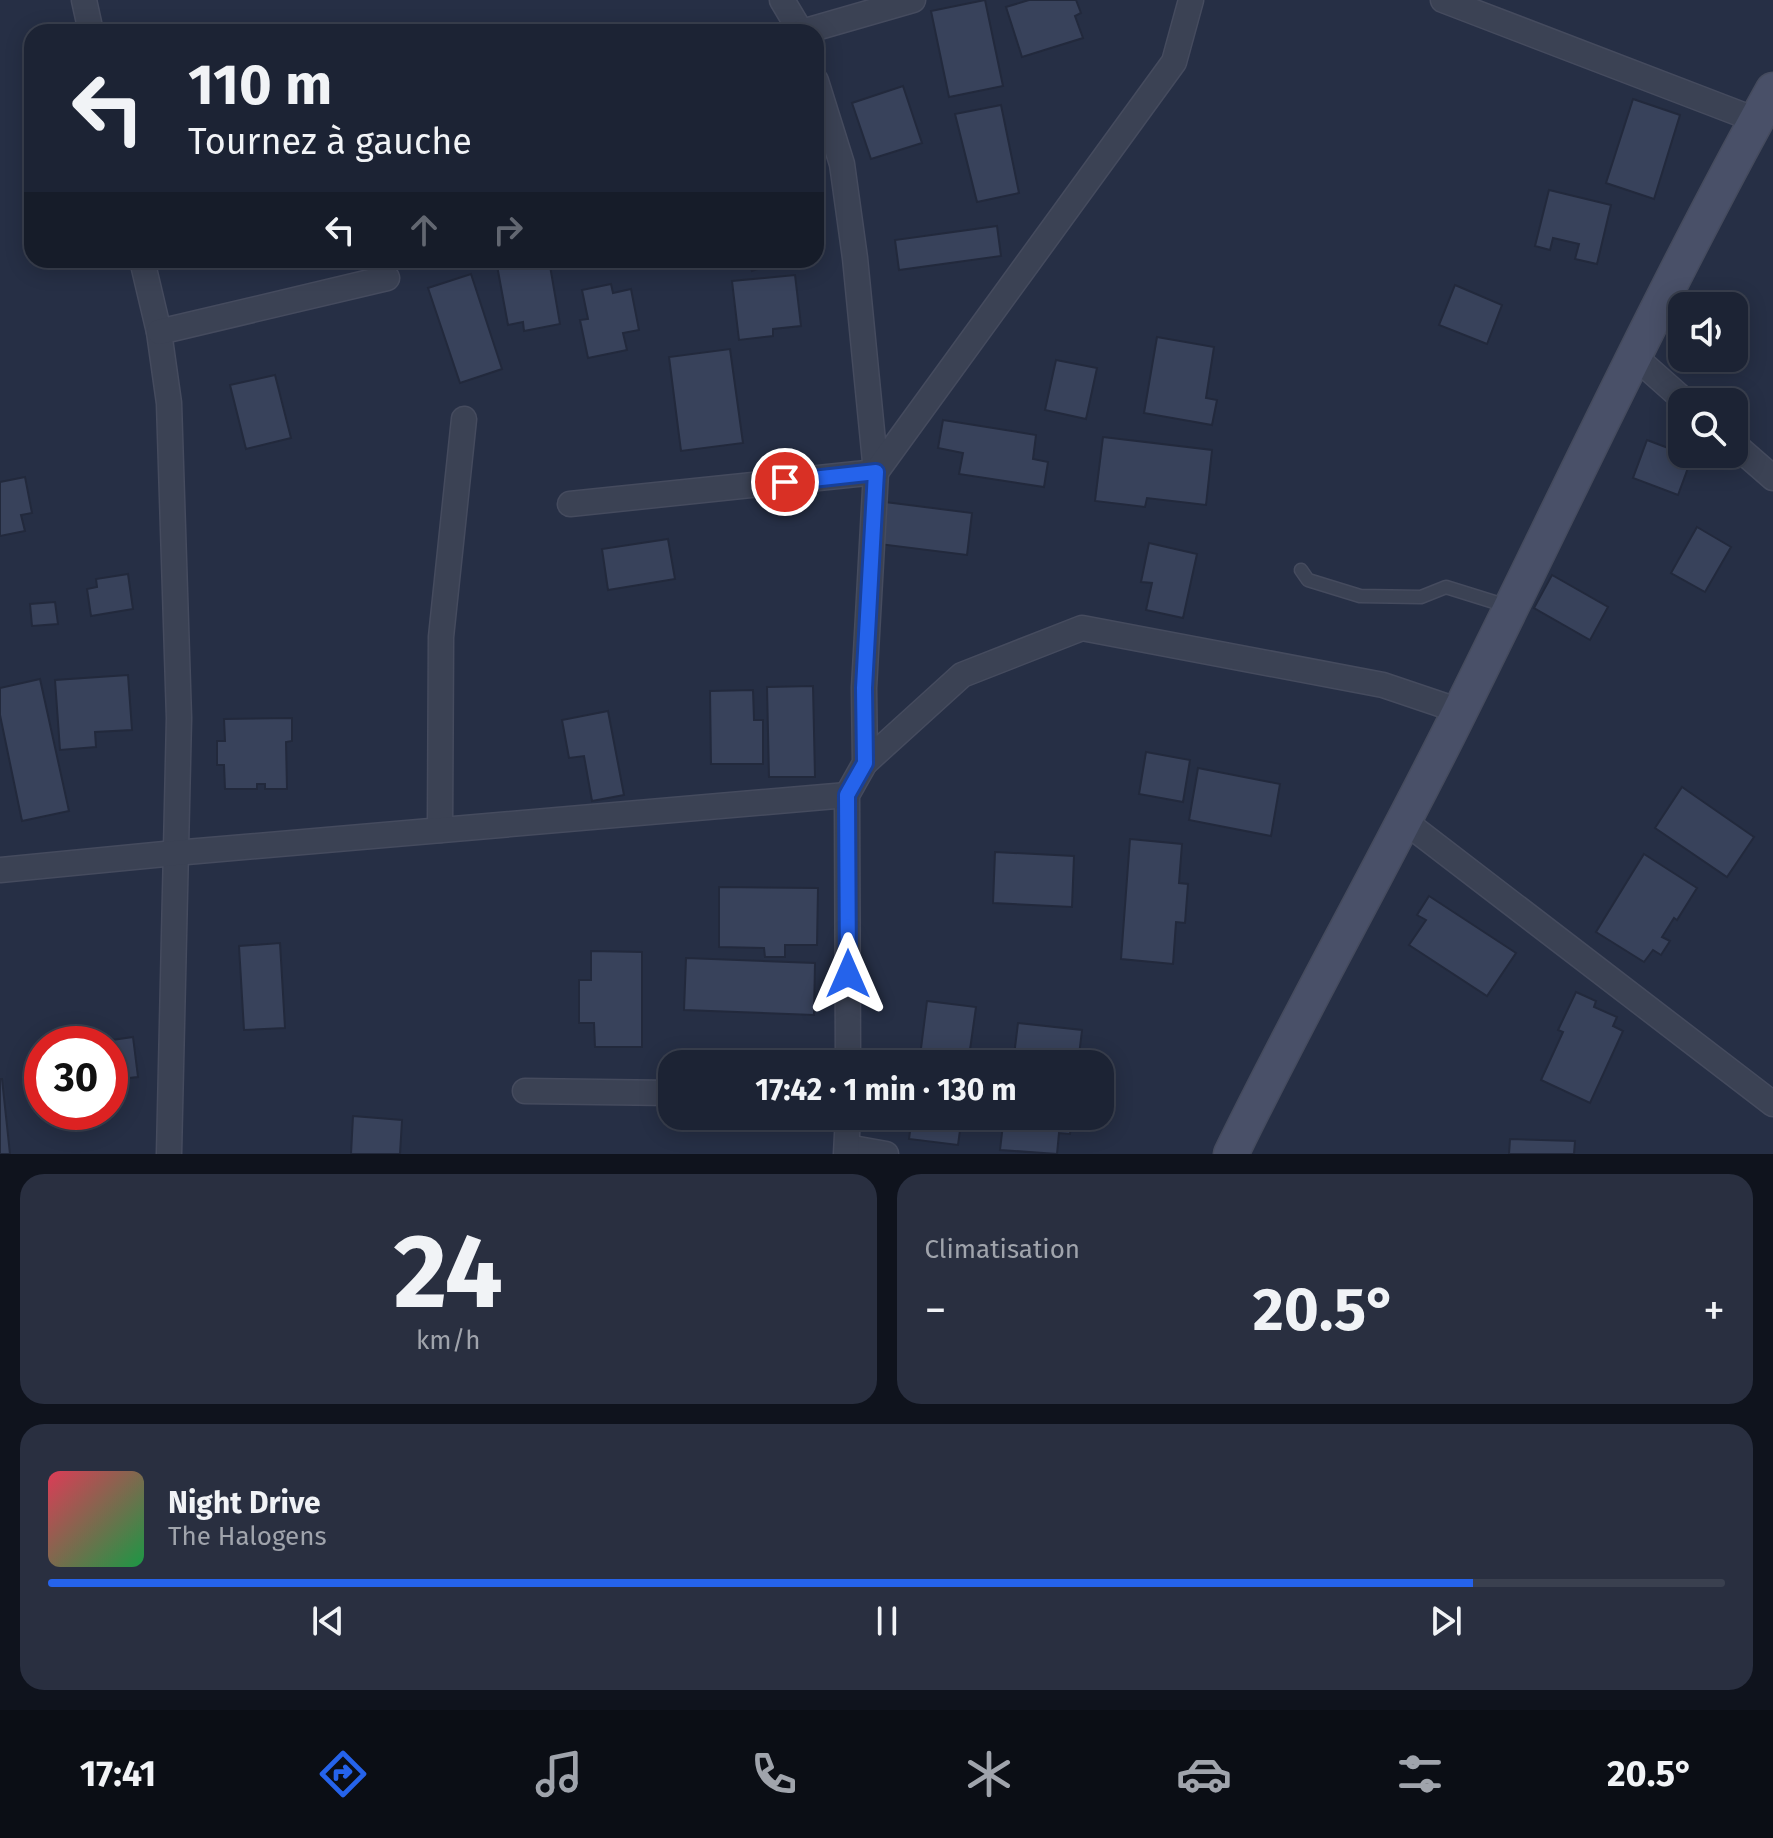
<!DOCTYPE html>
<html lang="fr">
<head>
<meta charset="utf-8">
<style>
	:root { --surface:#1c2334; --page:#292f40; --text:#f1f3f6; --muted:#a0a4ac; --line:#3a404f; --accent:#2563eb }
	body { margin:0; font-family:"Fira Sans",sans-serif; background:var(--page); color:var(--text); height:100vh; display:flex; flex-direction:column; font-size:30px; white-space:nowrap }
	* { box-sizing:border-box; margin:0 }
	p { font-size:26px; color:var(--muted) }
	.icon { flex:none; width:44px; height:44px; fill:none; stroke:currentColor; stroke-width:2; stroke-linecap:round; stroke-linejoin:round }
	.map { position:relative; height:1154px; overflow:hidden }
	.side { display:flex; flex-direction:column; gap:20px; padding:20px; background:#0f131d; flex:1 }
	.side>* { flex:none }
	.guide { position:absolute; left:24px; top:24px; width:800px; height:244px; border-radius:24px; box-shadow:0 4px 20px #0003,0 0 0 2px var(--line); background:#1c2334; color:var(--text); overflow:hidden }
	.controls { position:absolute; left:1668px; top:292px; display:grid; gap:16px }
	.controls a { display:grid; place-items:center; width:80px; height:80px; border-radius:16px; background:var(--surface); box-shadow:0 4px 20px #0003,0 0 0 2px var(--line); font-size:40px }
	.speed { position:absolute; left:24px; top:1026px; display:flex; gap:16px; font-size:40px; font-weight:700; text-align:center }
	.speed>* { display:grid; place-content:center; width:104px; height:104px; border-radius:50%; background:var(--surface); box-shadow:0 4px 20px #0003,0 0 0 2px var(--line); line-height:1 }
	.speed .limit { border:12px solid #d22; background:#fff; color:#111 }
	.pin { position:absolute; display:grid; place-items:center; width:68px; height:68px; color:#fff; margin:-34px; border:4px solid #fff; border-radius:50%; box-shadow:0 2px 8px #0007 }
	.me { position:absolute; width:88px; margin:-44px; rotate:0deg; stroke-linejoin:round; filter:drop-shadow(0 0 6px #0008) }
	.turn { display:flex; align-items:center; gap:28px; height:168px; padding:0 32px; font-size:36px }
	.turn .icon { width:104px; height:104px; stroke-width:2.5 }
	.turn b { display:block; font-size:56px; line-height:68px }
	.lanes { display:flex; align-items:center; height:76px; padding:0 32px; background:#0003; justify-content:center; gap:40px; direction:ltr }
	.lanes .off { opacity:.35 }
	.big { font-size:60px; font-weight:700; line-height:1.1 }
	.side .card { flex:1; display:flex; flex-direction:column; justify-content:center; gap:12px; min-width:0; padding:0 28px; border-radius:24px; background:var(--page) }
	.side .dial { align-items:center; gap:0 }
	.dial b { font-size:104px; line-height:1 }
	.song { display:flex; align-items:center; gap:24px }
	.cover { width:96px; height:96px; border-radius:12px; background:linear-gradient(135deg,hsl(350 70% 55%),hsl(140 70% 35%)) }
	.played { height:8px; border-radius:4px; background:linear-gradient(90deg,var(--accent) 85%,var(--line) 85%) }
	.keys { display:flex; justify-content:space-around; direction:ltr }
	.heat { display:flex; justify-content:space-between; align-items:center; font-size:44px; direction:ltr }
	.side .tiles { flex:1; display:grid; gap:20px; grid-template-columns:1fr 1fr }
	.card:last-child { grid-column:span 2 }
	.trip { position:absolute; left:658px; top:1050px; width:456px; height:80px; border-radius:24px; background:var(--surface); box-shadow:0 4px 20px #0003,0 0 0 2px var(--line); font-weight:700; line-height:80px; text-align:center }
	.dock { display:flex; height:128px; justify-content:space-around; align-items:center; background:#0b0e15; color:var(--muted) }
	.dock .icon { width:56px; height:56px }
	.dock .on { color:var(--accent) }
	.dock b { font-size:36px; color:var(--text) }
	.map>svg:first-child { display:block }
	.building { fill:#38425b; stroke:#22293c; stroke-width:2 }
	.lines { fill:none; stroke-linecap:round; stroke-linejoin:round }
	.lane-casing { stroke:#454b5e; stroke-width:15 }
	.street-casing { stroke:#454b5e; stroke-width:27 }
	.secondary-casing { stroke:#454b5e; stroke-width:37 }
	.lane { stroke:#3b4254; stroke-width:12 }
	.street { stroke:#3b4254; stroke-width:24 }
	.secondary { stroke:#495068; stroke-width:34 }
	.route-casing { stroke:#184099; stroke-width:20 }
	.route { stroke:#2563eb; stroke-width:14 }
</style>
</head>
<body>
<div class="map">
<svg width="1773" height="1154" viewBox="0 0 1773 1154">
	<rect width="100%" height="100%" fill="#262f45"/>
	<!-- building -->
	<g class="building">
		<path d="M985 0 1003 86 949 97 931 11Z"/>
		<path d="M1029 0H1076L1081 13 1075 16 1083 38 1022 57 1006 7Z"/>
		<path d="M903 86 922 143 871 159 852 103Z"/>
		<path d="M1633 99 1680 115 1654 199 1606 183Z"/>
		<path d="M1001 105 1019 193 977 202 955 114Z"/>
		<path d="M1549 190 1611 205 1597 264 1575 259 1579 244 1553 238 1550 250 1535 246Z"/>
		<path d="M997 226 1001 256 899 270 895 240Z"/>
		<path d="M496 260H549L560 324 524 331 523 322 508 325Z"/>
		<path d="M748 260H782L752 271Z"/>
		<path d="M471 274 502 369 460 383 428 288Z"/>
		<path d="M795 275 801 326 773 329V336L739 340 732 281Z"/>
		<path d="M611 284 613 293 631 289 639 330 623 333 627 350 588 358 580 320 588 319 582 290Z"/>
		<path d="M1455 285 1502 305 1487 344 1439 325Z"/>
		<path d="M1157 337 1214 347 1206 398 1217 400 1212 425 1144 413Z"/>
		<path d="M730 349 743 443 681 451 669 357Z"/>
		<path d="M1056 360 1097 368 1086 419 1045 410Z"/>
		<path d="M275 375 291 438 246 449 230 385Z"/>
		<path d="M943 420 1036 435 1033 459 1048 462 1044 487 959 474 963 453 938 448Z"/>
		<path d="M1103 437 1212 450 1206 505 1147 498 1145 507 1095 501Z"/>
		<path d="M1647 440 1692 457 1678 495 1633 478Z"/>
		<path d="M25 477 32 513 21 515 25 531 0 536V482Z"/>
		<path d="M885 502 972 513 967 555 879 544Z"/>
		<path d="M1697 527 1731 547 1705 592 1671 573Z"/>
		<path d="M668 539 675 579 608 590 602 549Z"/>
		<path d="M1149 543 1197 554 1183 618 1146 610 1152 583 1141 582Z"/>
		<path d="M128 574 133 609 91 616 87 589 97 587 96 579Z"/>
		<path d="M1552 575 1608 607 1590 640 1534 608Z"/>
		<path d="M55 602 58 624 32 626 30 604Z"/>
		<path d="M128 675 132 730 95 732 96 747 60 750 55 680Z"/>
		<path d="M40 679 69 811 22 821 0 715V688Z"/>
		<path d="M813 686 815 777H769L767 687Z"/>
		<path d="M753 690 754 720H763V764H711L710 691Z"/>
		<path d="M608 711 624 795 592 801 584 756 569 758 562 720Z"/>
		<path d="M292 718V741L286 742 287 789H265V784H257V789H225L224 765H217V741H225L224 719Z"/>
		<path d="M1146 752 1190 760 1183 802 1139 794Z"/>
		<path d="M1198 768 1280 784 1271 836 1189 820Z"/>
		<path d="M1682 787 1754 837 1727 877 1655 828Z"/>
		<path d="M1130 839 1182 844 1179 883 1188 884 1185 923 1176 922 1173 964 1121 959Z"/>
		<path d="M995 852 1074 856 1072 907 993 903Z"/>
		<path d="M1644 854 1697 888 1677 920 1674 918 1662 937 1670 941 1661 955 1653 950 1644 962 1596 932Z"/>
		<path d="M719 887 818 888 817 945H785V957H765L764 948 719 947Z"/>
		<path d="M1429 896 1516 953 1487 996 1409 945 1426 920 1417 915Z"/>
		<path d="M280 943 285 1028 244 1030 239 946Z"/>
		<path d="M591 951 642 952V1047H595L594 1023H579V980H591Z"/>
		<path d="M686 958 815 963 814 1015 684 1010Z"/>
		<path d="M1576 992 1596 1001 1594 1007 1617 1017 1613 1026 1623 1031 1590 1103 1541 1080 1563 1032 1558 1030Z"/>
		<path d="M927 1001 976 1007 968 1064H919Z"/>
		<path d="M1018 1023 1082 1030 1078 1064H1013Z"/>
		<path d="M133 1037 138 1077 110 1080V1044H84Z"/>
		<path d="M0 1079H2L10 1154H0Z"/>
		<path d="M353 1116 402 1120 400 1154H351Z"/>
		<path d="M912 1116H962L958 1145 909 1139Z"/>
		<path d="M1004 1116H1072L1070 1134 1059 1133 1057 1154 1000 1150Z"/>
		<path d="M1510 1139 1575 1141 1574 1154H1509Z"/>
	</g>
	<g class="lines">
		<!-- lane casing -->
		<g class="lane-casing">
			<path id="lane" d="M1301 570 1308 580 1360 596 1421 597 1446 587 1507 606"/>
		</g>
		<!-- street casing -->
		<g class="street-casing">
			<g id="street">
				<path d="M84 0 91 32"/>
				<path d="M782 0 801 32"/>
				<path d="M1443 0 1756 120"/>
				<path d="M802 32 913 0"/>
				<path d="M816 81 842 164 855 258 876 472 864 688 865 763 847 795 848 1064"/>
				<path d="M142 260 159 332 169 403 179 718 169 1154"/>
				<path d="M159 332 387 278"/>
				<path d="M1633 355 1686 402"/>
				<path d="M1734 444 1773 478"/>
				<path d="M570 504 876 472 1174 62 1191 0"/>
				<path d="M865 763 962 675 1082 628 1383 685 1460 711"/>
				<path d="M1403 820 1773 1104"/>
				<path d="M440 830 441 637 464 419"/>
				<path d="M0 870 175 853 847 795"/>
				<path d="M525 1091 672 1093"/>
				<path d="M847 1147 886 1154"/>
				<path d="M846 1154 848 1116"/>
			</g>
		</g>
		<!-- secondary casing -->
		<g class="secondary-casing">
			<path id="secondary" d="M1231 1154C1304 1004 1387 859 1461 709 1564 502 1661 292 1773 90"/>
		</g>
		<!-- lane -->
		<use href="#lane" class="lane"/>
		<!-- street -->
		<use href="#street" class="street"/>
		<!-- secondary -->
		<use href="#secondary" class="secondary"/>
	</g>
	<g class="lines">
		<!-- route casing -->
		<g class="route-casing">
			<path id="route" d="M785 482 876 472 864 688 865 763 847 795 848 974"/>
		</g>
		<!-- route -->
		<use href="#route" class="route"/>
	</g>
</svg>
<div class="controls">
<a><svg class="icon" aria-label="sound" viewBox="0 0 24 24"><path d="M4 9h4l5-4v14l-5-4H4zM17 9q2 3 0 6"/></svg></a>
<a><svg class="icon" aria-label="search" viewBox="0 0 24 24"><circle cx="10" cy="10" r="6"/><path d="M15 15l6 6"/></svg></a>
</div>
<div class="speed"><div class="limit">30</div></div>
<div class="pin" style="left:785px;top:482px;background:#d93025"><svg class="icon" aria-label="arrive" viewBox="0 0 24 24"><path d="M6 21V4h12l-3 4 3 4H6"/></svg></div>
<svg class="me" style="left:848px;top:974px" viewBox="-20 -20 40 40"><path d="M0-17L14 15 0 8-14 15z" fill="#2563eb" stroke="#fff" stroke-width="4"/></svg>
<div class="trip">17:42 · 1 min · 130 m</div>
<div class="guide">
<div class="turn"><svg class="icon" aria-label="left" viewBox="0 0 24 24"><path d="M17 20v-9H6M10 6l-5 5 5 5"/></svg><div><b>110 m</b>Tournez à gauche</div></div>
<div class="lanes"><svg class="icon" aria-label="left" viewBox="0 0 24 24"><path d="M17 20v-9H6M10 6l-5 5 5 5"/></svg><svg class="icon off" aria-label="ahead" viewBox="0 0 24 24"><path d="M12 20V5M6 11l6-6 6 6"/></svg><svg class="icon off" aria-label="right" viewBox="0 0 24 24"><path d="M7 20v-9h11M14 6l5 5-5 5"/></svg></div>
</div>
</div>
<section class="side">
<div class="tiles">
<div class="card dial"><b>24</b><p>km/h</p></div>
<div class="card"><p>Climatisation</p>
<div class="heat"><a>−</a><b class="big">20.5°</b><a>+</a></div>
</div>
<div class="card">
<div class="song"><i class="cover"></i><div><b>Night Drive</b><p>The Halogens</p></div></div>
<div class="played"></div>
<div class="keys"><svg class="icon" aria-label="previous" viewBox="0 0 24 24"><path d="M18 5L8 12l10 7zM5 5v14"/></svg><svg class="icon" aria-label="pause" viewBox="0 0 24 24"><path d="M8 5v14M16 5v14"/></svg><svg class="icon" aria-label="next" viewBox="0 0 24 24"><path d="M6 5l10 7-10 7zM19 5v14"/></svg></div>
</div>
</div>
</section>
<nav class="dock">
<b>17:41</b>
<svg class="icon on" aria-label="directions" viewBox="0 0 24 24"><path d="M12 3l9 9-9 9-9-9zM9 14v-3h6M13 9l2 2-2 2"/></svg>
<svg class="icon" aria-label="music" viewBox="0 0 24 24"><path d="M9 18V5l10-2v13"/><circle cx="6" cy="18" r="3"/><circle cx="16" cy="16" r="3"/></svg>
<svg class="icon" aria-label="phone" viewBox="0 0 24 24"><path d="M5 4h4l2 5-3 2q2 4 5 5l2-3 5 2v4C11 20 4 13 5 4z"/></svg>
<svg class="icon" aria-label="climate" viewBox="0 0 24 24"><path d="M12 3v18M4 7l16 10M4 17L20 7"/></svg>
<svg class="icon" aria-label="car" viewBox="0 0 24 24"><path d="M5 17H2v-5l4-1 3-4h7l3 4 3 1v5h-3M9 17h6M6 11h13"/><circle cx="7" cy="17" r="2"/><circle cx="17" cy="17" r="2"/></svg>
<svg class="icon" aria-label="filters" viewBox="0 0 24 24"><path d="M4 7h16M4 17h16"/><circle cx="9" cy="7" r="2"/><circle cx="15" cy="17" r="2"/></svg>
<b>20.5°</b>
</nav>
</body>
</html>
